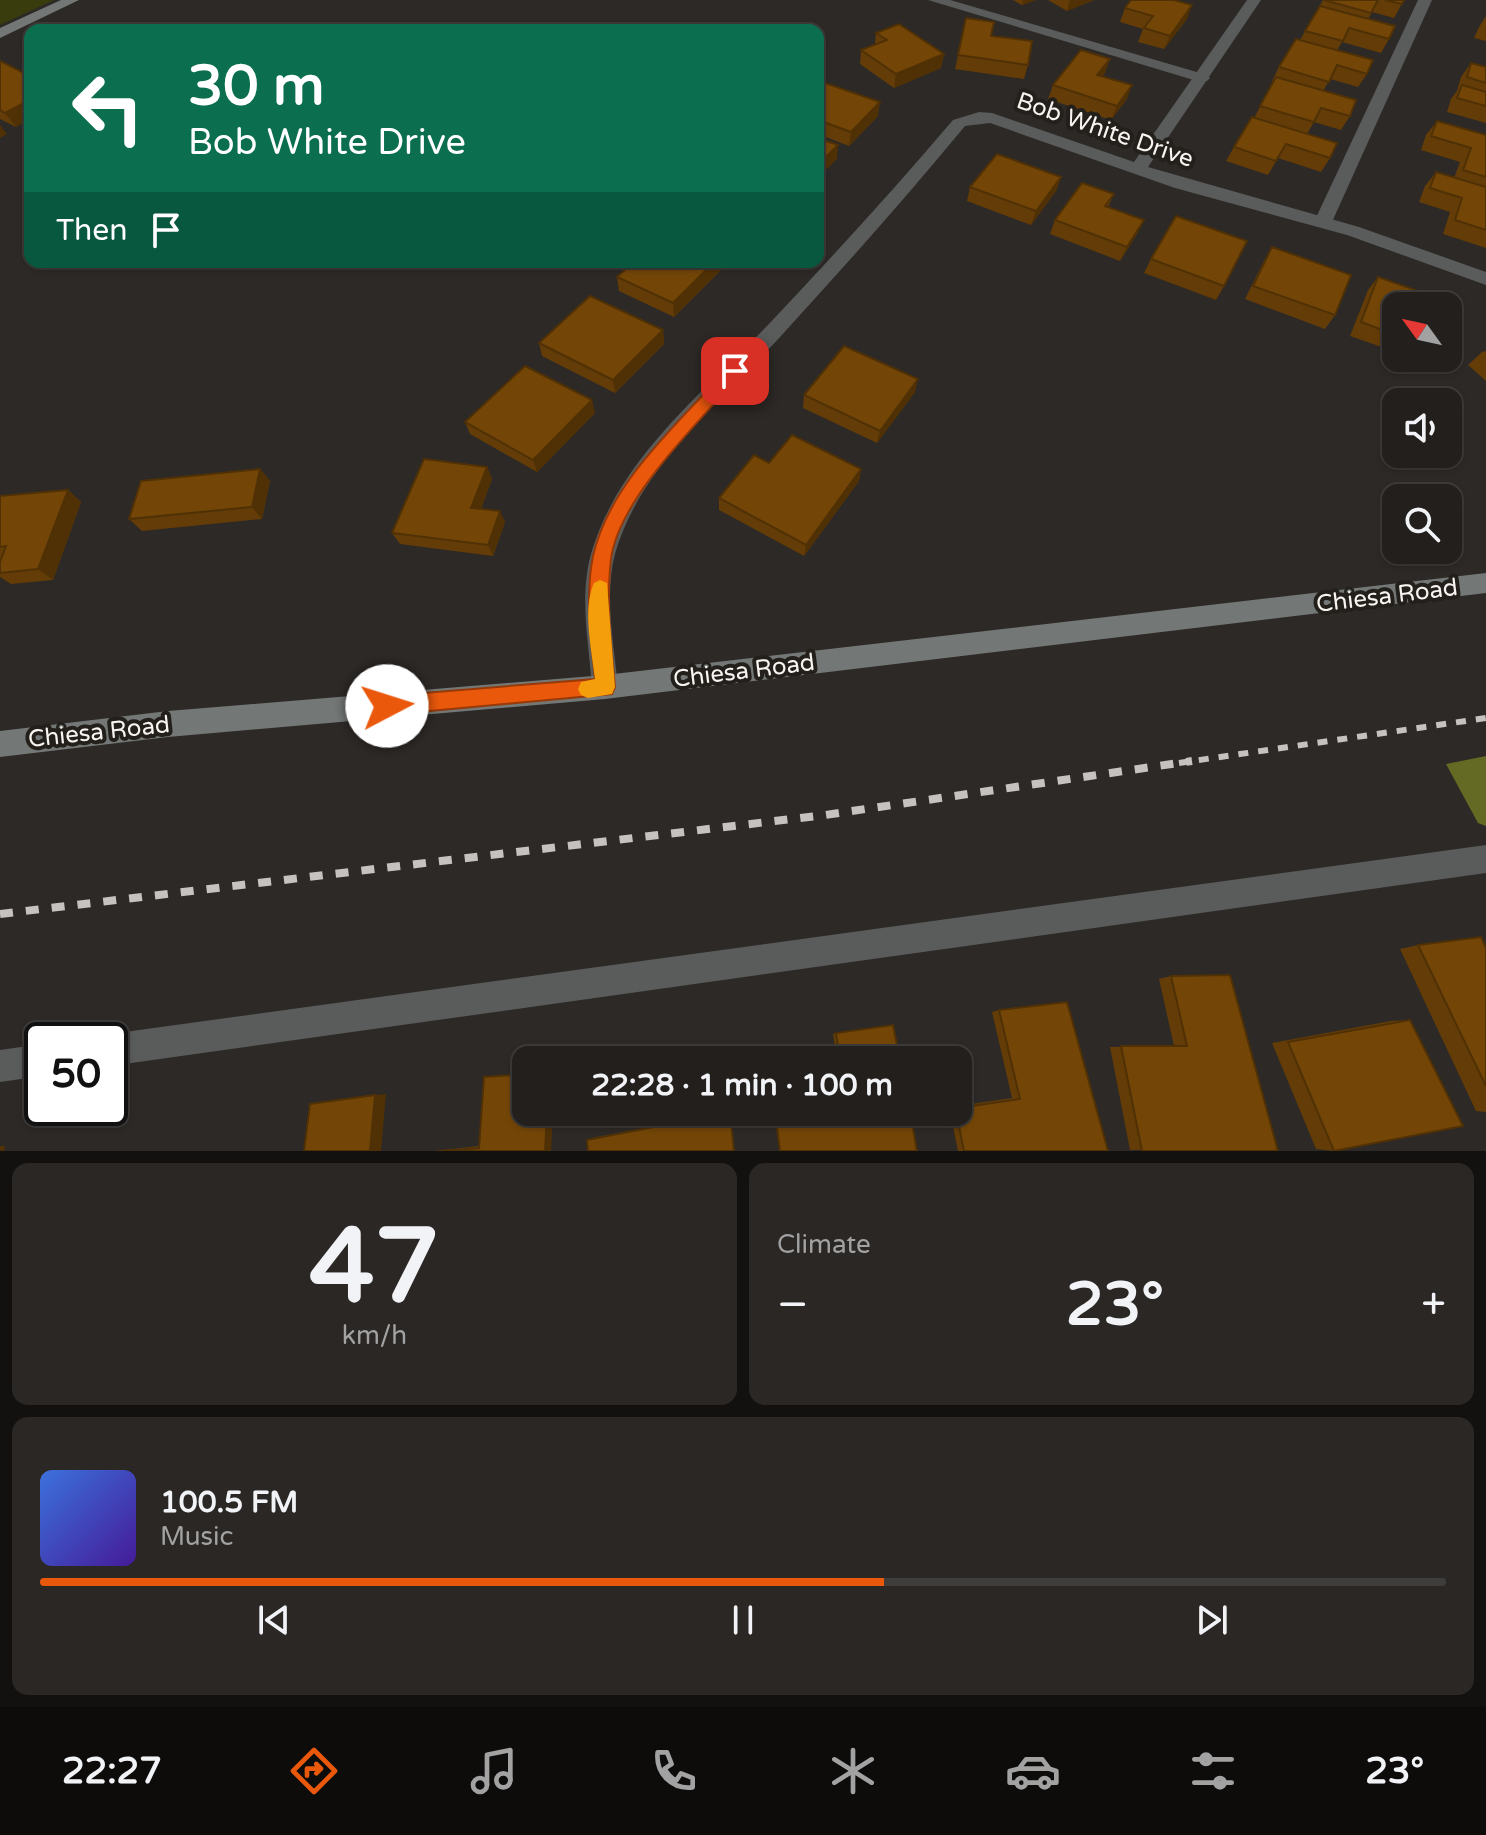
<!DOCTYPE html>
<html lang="en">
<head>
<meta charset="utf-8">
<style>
	:root { --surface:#221f1c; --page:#2a2725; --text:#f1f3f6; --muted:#a2a2a3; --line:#3f3d3b; --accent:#ea580c }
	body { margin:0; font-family:"Varela Round",sans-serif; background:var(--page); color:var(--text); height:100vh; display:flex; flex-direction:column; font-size:30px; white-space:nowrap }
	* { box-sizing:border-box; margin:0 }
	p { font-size:26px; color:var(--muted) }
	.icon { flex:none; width:44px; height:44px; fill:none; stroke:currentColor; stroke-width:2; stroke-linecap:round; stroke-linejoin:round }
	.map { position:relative; height:1151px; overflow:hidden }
	.details { display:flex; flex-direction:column; gap:12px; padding:12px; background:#13110f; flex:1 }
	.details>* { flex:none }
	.top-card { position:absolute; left:24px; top:24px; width:800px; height:244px; border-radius:16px; box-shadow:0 2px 6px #0004,0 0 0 2px var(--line); background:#0b6e4f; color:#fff; overflow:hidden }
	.needle { width:52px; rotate:303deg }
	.buttons { position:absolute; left:1382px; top:292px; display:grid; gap:16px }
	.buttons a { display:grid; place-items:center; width:80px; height:80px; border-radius:16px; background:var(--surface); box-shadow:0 2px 6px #0004,0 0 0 2px var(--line); font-size:40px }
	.speed { position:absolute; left:24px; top:1022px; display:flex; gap:16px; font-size:40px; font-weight:700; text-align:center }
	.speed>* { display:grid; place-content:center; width:104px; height:104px; border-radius:50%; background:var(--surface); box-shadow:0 2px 6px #0004,0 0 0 2px var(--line); line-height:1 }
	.speed .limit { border:4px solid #111; border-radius:12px; background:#fff; color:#111 }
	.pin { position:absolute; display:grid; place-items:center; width:68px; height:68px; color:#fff; margin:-34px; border-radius:16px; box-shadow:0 4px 12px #0006 }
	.me { position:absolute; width:88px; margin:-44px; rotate:85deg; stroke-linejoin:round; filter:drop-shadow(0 0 6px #0008) }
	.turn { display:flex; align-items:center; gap:28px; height:168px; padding:0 32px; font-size:36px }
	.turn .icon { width:104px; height:104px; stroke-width:2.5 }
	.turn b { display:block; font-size:56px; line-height:68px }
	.then { display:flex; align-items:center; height:76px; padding:0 32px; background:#0003; gap:16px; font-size:30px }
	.big { font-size:60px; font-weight:700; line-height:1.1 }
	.details .card { flex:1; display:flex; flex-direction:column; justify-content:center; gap:12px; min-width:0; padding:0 28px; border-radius:16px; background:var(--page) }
	.details .dial { align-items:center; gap:0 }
	.dial b { font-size:104px; line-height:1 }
	.song { display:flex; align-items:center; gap:24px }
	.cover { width:96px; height:96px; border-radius:12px; background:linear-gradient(135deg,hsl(220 70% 55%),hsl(260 70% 35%)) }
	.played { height:8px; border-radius:4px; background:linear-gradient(90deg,var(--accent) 60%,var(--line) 60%) }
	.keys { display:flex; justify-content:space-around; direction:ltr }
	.heat { display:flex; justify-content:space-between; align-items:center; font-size:44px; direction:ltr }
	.details .tiles { flex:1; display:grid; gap:12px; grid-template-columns:1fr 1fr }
	.card:last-child { grid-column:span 2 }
	.trip { position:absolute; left:512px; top:1046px; width:460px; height:80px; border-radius:16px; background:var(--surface); box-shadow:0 2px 6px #0004,0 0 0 2px var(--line); font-weight:700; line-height:80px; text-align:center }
	.tabs { display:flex; height:128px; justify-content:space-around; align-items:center; background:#0e0c0b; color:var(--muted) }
	.tabs .icon { width:56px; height:56px }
	.tabs .selected { color:var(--accent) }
	.tabs b { font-size:36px; color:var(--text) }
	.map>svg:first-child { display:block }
	.green { fill:#393d0e }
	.forest { fill:#646a24 }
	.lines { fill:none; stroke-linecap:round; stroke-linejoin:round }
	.lane { fill:#595c5b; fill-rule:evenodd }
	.street { fill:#595c5b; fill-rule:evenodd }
	.secondary { fill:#737776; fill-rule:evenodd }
	.rail-far1 { stroke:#c5c2c0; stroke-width:6; stroke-dasharray:10 10; stroke-linecap:butt }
	.rail { stroke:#c5c2c0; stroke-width:8; stroke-dasharray:13 13; stroke-linecap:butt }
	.wall { fill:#633c07 }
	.shaded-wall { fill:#503106 }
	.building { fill:#734608; stroke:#503106; stroke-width:2 }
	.route { fill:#ea580c; stroke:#983908; stroke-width:2 }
	.slow { fill:#f59e0b }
	.labels { text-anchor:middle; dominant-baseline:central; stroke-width:8; stroke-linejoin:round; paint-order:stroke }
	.street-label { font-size:24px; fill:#f7f4f2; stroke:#23201c }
</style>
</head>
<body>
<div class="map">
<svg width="1486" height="1151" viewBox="0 0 1486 1151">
	<rect width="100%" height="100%" fill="#2d2926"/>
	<!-- green -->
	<path class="green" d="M0 0H54L0 25Z"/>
	<!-- forest -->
	<path class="forest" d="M1486 756V826L1478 823 1446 764Z"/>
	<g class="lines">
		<!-- lane -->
		<g class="lane">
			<path d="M928 0H950L1207 75 1210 78 1207 81H1197Z"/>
			<path d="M1418 0H1432L1332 222 1329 226H1317L1314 222Z"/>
			<path d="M1486 845V873L110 1066V1040H98L110 1034Z"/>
			<path d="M42 1044V1076L0 1082V1050Z"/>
		</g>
		<!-- street -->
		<path class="street" d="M1247 0H1261L1148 167 1359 227 1486 272V285L1347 235 1175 188 990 123 965 126C905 199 843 268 780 337 720 402 640 466 615 554 604 596 614 644 618 687L614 695 605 699 596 695 592 687C589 644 579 597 591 554 618 460 702 394 767 326 830 259 893 191 953 120L979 112 992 113 1134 162Z"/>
		<!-- secondary -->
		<g class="secondary">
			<path d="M61 0H79L0 38V28Z"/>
			<path d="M1486 573V593L605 699 168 737 0 757V731L168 711 605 675Z"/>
		</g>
		<!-- rail-far1 -->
		<path class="rail-far1" d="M1179 763 1486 718"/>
		<!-- rail -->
		<path class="rail" d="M0 914 825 815 1192 761"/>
	</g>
	<!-- wall -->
	<g class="wall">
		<path d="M1013 0H1036L1022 5Z"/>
		<path d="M1048 0H1094L1067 11Z"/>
		<path d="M1323 0H1404L1394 18 1372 12 1368 19 1389 39 1381 53 1342 42 1337 50 1367 74 1358 87 1330 79 1323 91 1350 116 1341 130 1314 122 1307 134 1330 158 1321 172 1278 158 1268 175 1226 161 1234 147 1254 118 1273 82 1272 81 1279 67 1300 40Z"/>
		<path d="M1125 8 1187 19 1164 49 1138 42 1143 29 1120 22Z"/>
		<path d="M1486 16V41L1474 38 1479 27Z"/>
		<path d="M966 18 1028 65 1024 79 955 69Z"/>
		<path d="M876 33 944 54 941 68 894 88 860 64 861 50 875 44Z"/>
		<path d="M0 61 16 127 0 119Z"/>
		<path d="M1471 63 1486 67V123L1447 112 1451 99 1457 91 1461 77Z"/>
		<path d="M1105 73 1102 76 1127 99 1111 120 1048 99 1053 85Z"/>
		<path d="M818 86 878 116 849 146 818 134Z"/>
		<path d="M1437 121 1486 135V248L1443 234 1450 212 1419 202 1425 186 1436 172 1454 178 1460 162 1421 150 1426 135Z"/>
		<path d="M1061 177 1056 191 1031 225 967 201 970 187Z"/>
		<path d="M1114 194 1108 207 1144 220 1137 234 1120 261 1050 234 1055 220Z"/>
		<path d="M1272 247 1335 315 1325 329 1245 299 1264 261Z"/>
		<path d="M1151 259 1224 286 1216 300 1144 273Z"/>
		<path d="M634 262H721V270L674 317 619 291 617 277Z"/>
		<path d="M1378 277 1396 306V352L1350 336 1368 290Z"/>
		<path d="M663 330 664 344 615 393 542 356 539 343Z"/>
		<path d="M1486 351V381L1468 365 1482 352Z"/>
		<path d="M1411 358H1444L1436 367Z"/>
		<path d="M915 392 877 443 803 408 804 395Z"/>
		<path d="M595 413 537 472 470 434 465 422Z"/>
		<path d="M487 467 492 479 481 509 505 522 493 556 400 544 392 533Z"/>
		<path d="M260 469 270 481 262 519 142 531 129 519Z"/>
		<path d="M861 469 859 481 804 556 719 510V498Z"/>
		<path d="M68 490 81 502 53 580 11 584 0 577V496Z"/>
		<path d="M1418 945 1486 948V1112L1476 1111 1400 949Z"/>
		<path d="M1171 976 1278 1151 1130 1150 1110 1047 1174 1046 1159 979Z"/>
		<path d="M999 1010 1108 1151H958L950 1112H958V1106L1012 1098 992 1012Z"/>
		<path d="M1410 1020 1334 1151 1316 1149 1272 1043 1391 1021Z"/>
		<path d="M836 1033 900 1060H837L833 1034Z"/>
		<path d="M669 1123 735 1151 587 1140 592 1138Z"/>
		<path d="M479 1146 551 1151H434Z"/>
	</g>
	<!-- shaded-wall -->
	<g class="shaded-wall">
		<path d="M1023 0H1036L1022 5Z"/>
		<path d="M1070 0H1094L1067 11Z"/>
		<path d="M1192 5 1187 19 1164 49 1170 36Z"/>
		<path d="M944 54 941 68 894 88 896 74Z"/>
		<path d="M1110 59 1105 73 1093 89 1097 75Z"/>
		<path d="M1132 85 1127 99 1111 120 1117 106Z"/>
		<path d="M30 100V120L16 127 5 113Z"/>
		<path d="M880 102 878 116 849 146 851 132Z"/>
		<path d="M0 125 7 134 0 138Z"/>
		<path d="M838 145 837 159 818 178V165Z"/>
		<path d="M1061 177 1056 191 1031 225 1036 211Z"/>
		<path d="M1144 220 1137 234 1120 261 1127 247Z"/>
		<path d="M714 262H721V270L674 317 673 303Z"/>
		<path d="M663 330 664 344 615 393 613 380Z"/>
		<path d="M918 379 915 392 877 443 880 431Z"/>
		<path d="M592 400 595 413 537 472 533 460Z"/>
		<path d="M487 467 492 479 477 519 471 508Z"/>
		<path d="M260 469 270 481 262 519 252 507Z"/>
		<path d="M861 469 859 481 804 556 806 545Z"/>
		<path d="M68 490 81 502 53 580 38 569Z"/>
		<path d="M500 511 505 522 493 556 488 545Z"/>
		<path d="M386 1094 381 1151H370L375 1095Z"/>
		<path d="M547 1112H553L551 1151H545Z"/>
		<path d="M0 1146H5L4 1151H0Z"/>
	</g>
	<!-- building -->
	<g class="building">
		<path d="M1131 0H1174L1192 5 1170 36 1144 28 1153 16 1125 8Z"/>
		<path d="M1324 0H1378L1371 13Z"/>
		<path d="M1385 0H1404L1402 4Z"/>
		<path d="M1320 6 1395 26 1389 39 1349 28 1343 41 1305 31Z"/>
		<path d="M966 18 994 22 991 36 1032 41 1028 65 958 55Z"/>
		<path d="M899 24 944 54 896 74 861 50 887 40 876 33Z"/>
		<path d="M1296 39 1373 60 1367 74 1337 65 1329 82 1279 67Z"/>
		<path d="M1081 50 1110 59 1097 75 1132 85 1117 106 1053 85Z"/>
		<path d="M0 61 30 76V100L5 113 0 110Z"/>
		<path d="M1471 63 1486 67V83L1467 77Z"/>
		<path d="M1276 77 1356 100 1350 116 1321 108 1314 122 1260 106Z"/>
		<path d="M822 82 880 102 851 132 818 120V86Z"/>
		<path d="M1462 85 1486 92V106L1457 98Z"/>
		<path d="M1252 117 1337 143 1330 158 1286 144 1276 161 1234 147Z"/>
		<path d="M1437 121 1486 135V177L1463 170 1471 148 1431 136Z"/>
		<path d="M818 138 838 145 818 165Z"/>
		<path d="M997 154 1061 177 1036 211 970 187Z"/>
		<path d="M1436 172 1486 187V230L1455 220 1462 198 1430 188Z"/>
		<path d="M1082 183 1114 194 1105 206 1144 220 1127 247 1055 220Z"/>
		<path d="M1176 216 1247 241 1224 286 1151 259Z"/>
		<path d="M1272 247 1351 275 1335 315 1253 286Z"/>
		<path d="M634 262H714L673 303 617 277Z"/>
		<path d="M1378 277 1421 292 1416 306H1396V335L1361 322Z"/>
		<path d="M590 296 663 330 613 380 539 343Z"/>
		<path d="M1448 319 1458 322 1448 354Z"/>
		<path d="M844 346 918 379 880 431 804 395Z"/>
		<path d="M525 366 592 400 533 460 465 422Z"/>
		<path d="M792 435 861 469 806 545 719 498 754 455 769 463Z"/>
		<path d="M424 459 487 467 471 508 500 511 488 545 392 533Z"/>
		<path d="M260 469 252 507 129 519 141 481Z"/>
		<path d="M68 490 38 569 0 573V562L6 546 0 547V496Z"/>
		<path d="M1481 937 1486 948V1086L1418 945Z"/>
		<path d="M1230 975 1278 1151H1142L1121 1046H1187L1171 976Z"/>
		<path d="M1067 1002 1108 1151H964L956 1112H958V1108L1020 1099 999 1010Z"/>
		<path d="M1410 1020 1463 1126 1334 1151 1288 1042Z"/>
		<path d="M893 1025 900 1060H840L836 1033Z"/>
		<path d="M721 1047 723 1060H664V1058Z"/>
		<path d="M526 1074V1112H547L545 1151H443L479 1148 484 1077Z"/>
		<path d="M375 1095 370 1151H304L310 1104Z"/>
		<path d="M668 1112H730L734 1151H588L587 1140 669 1124Z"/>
		<path d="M775 1112H910L917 1151H780Z"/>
	</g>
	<!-- route -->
	<path class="route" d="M735 365 740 367V375C700 421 619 498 611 559 606 602 611 645 615 687L612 694 387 715 380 712 377 706 380 699 387 696 595 679C591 640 585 595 593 556 610 481 680 422 729 367Z"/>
	<!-- slow -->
	<path class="slow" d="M600 580 607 583 615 687 612 694 588 698 581 695 578 689 581 682 595 679C592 651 582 609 594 583Z"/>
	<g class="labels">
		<!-- street labels -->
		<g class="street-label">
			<text transform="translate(1105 130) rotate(19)">Bob White Drive</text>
			<text transform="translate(1387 596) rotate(-7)">Chiesa Road</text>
			<text transform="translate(744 671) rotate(-7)">Chiesa Road</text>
			<text transform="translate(99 732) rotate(-6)">Chiesa Road</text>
		</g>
	</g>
</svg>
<div class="buttons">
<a><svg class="needle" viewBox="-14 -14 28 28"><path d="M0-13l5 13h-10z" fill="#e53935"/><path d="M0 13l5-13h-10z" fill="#a2a2a3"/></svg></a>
<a><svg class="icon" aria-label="sound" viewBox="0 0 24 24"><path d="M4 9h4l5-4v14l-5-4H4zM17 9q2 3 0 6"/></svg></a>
<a><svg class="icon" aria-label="search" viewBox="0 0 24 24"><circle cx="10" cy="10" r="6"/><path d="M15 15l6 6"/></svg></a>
</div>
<div class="speed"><div class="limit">50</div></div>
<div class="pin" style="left:735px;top:371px;background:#d93025"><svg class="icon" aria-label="arrive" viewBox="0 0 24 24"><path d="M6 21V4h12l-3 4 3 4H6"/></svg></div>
<svg class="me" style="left:387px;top:706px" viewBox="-20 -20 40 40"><circle r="19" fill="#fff"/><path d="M0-13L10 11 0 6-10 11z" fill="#ea580c"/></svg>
<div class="trip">22:28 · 1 min · 100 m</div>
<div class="top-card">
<div class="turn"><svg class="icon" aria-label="left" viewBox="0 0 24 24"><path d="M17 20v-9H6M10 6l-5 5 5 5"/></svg><div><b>30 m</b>Bob White Drive</div></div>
<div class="then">Then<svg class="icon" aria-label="arrive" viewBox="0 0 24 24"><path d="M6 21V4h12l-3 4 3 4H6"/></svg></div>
</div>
</div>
<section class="details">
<div class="tiles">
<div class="card dial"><b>47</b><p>km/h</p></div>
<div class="card"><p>Climate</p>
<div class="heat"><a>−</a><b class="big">23°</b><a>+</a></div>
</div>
<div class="card">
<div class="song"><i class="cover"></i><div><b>100.5 FM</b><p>Music</p></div></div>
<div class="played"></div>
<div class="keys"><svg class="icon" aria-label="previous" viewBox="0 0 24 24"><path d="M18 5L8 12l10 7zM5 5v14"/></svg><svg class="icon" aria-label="pause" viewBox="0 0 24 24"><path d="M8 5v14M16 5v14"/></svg><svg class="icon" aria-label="next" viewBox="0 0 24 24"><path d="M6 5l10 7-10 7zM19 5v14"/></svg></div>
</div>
</div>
</section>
<nav class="tabs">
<b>22:27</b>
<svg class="icon selected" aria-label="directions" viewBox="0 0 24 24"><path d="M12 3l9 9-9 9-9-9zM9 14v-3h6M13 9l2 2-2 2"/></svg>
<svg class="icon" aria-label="music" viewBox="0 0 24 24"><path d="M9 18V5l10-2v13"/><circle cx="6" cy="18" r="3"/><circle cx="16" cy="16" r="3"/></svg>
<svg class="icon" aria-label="phone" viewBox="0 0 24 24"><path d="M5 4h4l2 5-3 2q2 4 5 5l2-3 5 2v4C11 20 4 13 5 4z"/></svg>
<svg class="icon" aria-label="climate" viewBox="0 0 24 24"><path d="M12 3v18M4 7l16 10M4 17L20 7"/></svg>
<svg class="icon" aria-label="car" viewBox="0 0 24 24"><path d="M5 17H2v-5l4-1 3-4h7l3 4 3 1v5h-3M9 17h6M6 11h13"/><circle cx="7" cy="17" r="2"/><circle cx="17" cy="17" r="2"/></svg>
<svg class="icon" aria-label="filters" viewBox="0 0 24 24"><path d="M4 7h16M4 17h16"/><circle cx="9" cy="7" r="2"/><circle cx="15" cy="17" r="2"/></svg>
<b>23°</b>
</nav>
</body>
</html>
